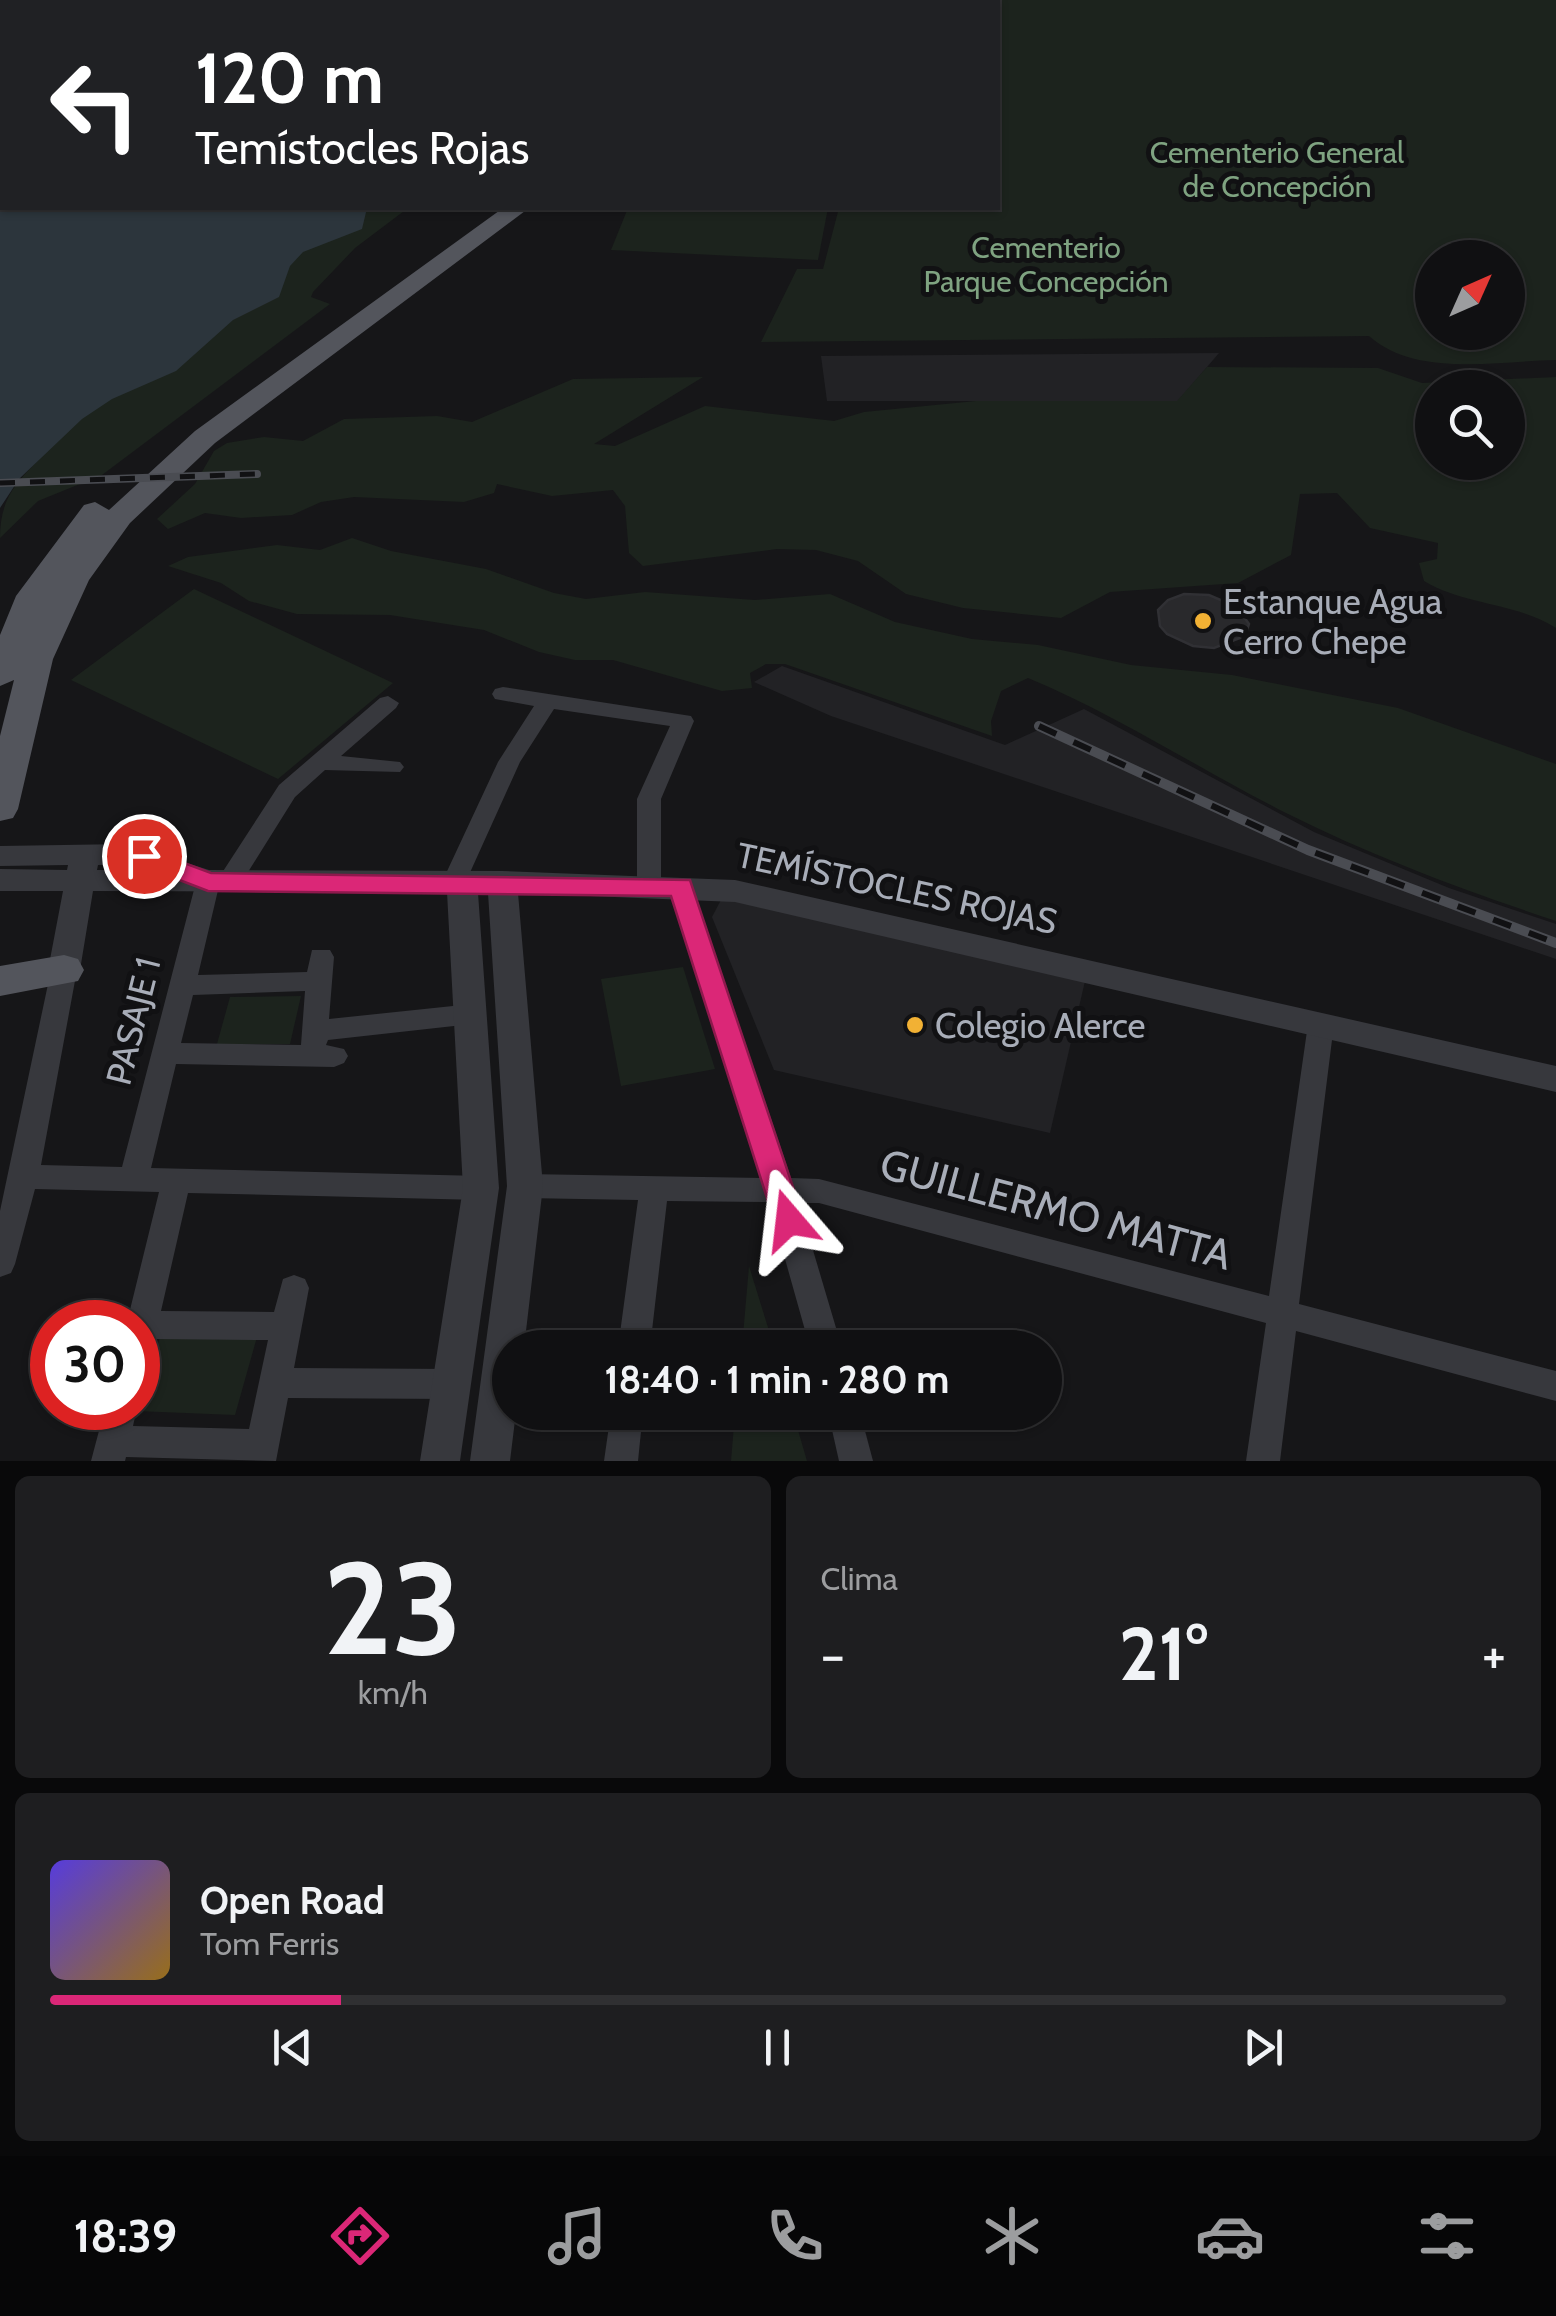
<!DOCTYPE html>
<html lang="es">
<head>
<meta charset="utf-8">
<style>
	:root { --surface:#101012; --page:#1e1e20; --text:#f1f3f6; --muted:#9c9d9f; --line:#303032; --accent:#db2777 }
	body { margin:0; font-family:Cabin,sans-serif; background:var(--page); color:var(--text); height:100vh; display:flex; flex-direction:column; font-size:38px; white-space:nowrap }
	* { box-sizing:border-box; margin:0 }
	p { font-size:32px; color:var(--muted) }
	.icon { flex:none; width:55px; height:55px; fill:none; stroke:currentColor; stroke-width:2; stroke-linecap:round; stroke-linejoin:round }
	.map { position:relative; height:1461px; overflow:hidden }
	.sheet { display:flex; flex-direction:column; gap:15px; padding:15px; background:#09090a; flex:1 }
	.sheet>* { flex:none }
	.top-card { position:absolute; left:0px; top:0px; width:1000px; height:210px; box-shadow:0 2px 8px #0004,0 0 0 2px var(--line); background:#202124; color:#fff; overflow:hidden }
	.needle { width:65px; rotate:45deg }
	.tools { position:absolute; left:1415px; top:240px; display:grid; gap:20px }
	.tools a { display:grid; place-items:center; width:110px; height:110px; border-radius:50%; background:var(--surface); box-shadow:0 2px 8px #0004,0 0 0 2px var(--line); font-size:50px }
	.speed { position:absolute; left:30px; top:1300px; display:flex; gap:20px; font-size:50px; font-weight:700; text-align:center }
	.speed>* { display:grid; place-content:center; width:130px; height:130px; border-radius:50%; background:var(--surface); box-shadow:0 2px 8px #0004,0 0 0 2px var(--line); line-height:1 }
	.speed .limit { border:15px solid #d22; background:#fff; color:#111 }
	.pin { position:absolute; display:grid; place-items:center; width:85px; height:85px; color:#fff; margin:-42px; border:5px solid #fff; border-radius:50%; box-shadow:0 2px 10px #0007 }
	.me { position:absolute; width:110px; margin:-55px; rotate:343deg; stroke-linejoin:round; filter:drop-shadow(0 0 8px #0008) }
	.turn { display:flex; align-items:center; gap:35px; height:210px; padding:0 30px; font-size:45px }
	.turn .icon { width:130px; height:130px; stroke-width:2.5 }
	.turn b { display:block; font-size:70px; line-height:85px }
	.big { font-size:75px; font-weight:700; line-height:1.1 }
	.sheet .widget { flex:1; display:flex; flex-direction:column; justify-content:center; gap:15px; min-width:0; padding:0 35px; border-radius:15px; background:var(--page) }
	.sheet .dial { align-items:center; gap:0 }
	.dial b { font-size:130px; line-height:1 }
	.song { display:flex; align-items:center; gap:30px }
	.cover { width:120px; height:120px; border-radius:15px; background:linear-gradient(135deg,hsl(250 70% 55%),hsl(40 70% 35%)) }
	.played { height:10px; border-radius:5px; background:linear-gradient(90deg,var(--accent) 20%,var(--line) 20%) }
	.keys { display:flex; justify-content:space-around; direction:ltr }
	.heat { display:flex; justify-content:space-between; align-items:center; font-size:55px; direction:ltr }
	.sheet .tiles { flex:1; display:grid; gap:15px; grid-template-columns:1fr 1fr }
	.widget:last-child { grid-column:span 2 }
	.trip { position:absolute; left:492px; top:1330px; width:570px; height:100px; border-radius:50px; background:var(--surface); box-shadow:0 2px 8px #0004,0 0 0 2px var(--line); font-weight:700; line-height:100px; text-align:center }
	.tab-bar { display:flex; height:160px; justify-content:space-around; align-items:center; background:#060607; color:var(--muted) }
	.tab-bar .icon { width:70px; height:70px }
	.tab-bar .on { color:var(--accent) }
	.tab-bar b { font-size:45px; color:var(--text) }
	.map>svg:first-child { display:block }
	.built { fill:#222225 }
	.green { fill:#1c231d; fill-rule:evenodd }
	.water { fill:#2c353c }
	.building { fill:#29292c; stroke:#303034; stroke-width:2.5 }
	.lines { fill:none; stroke-linecap:round; stroke-linejoin:round }
	.minor { fill:#37383d; fill-rule:evenodd }
	.tertiary { fill:#37383d; fill-rule:evenodd }
	.primary { fill:#53555c; fill-rule:evenodd }
	.rail-far1-casing { stroke:#4a4c52; stroke-width:8 }
	.rail-casing { stroke:#4a4c52; stroke-width:10 }
	.rail-far1 { stroke:#111113; stroke-width:5; stroke-dasharray:15; stroke-linecap:butt }
	.rail { stroke:#111113; stroke-width:6; stroke-dasharray:19; stroke-linecap:butt }
	.route { fill:#db2777; stroke:#8e194d; stroke-width:2.5 }
	.poi-dot { fill:#f2b134; stroke:#111113; stroke-width:4 }
	.labels { text-anchor:middle; dominant-baseline:central; stroke-width:10; stroke-linejoin:round; paint-order:stroke }
	.far-park-label { font-size:30px; fill:#7fa381; stroke:#111113 }
	.poi-label { font-size:35px; fill:#a8adb8; stroke:#111113; text-anchor:start }
	.street-label { font-size:35px; fill:#a8adb8; stroke:#111113 }
	.near-street-label { font-size:42px; fill:#a8adb8; stroke:#111113 }
</style>
</head>
<body>
<div class="map">
<svg width="1556" height="1461" viewBox="0 0 1556 1461">
	<rect width="100%" height="100%" fill="#161618"/>
	<!-- built -->
	<g class="built">
		<path d="M1219 353 1178 401H827L821 356Z"/>
		<path d="M782 666 1005 745 1084 709 1314 832 1449 888 1556 924V959L831 716 754 682Z"/>
		<path d="M722 898 1085 981 1050 1133 774 1070 712 917Z"/>
	</g>
	<!-- green -->
	<g class="green">
		<path d="M0 0H639L2 2V208H408L355 248 313 292 311 297 330 304 102 475 38 501 0 538C0 489 25 477 55 442L0 443Z"/>
		<path d="M729 0H1556V360C1498 361 1416 378 1369 336L761 342 797 269H823L839 208H998V2ZM1432 258H1508V332H1432Z"/>
		<path d="M628 208H828L818 260 611 250Z"/>
		<path d="M1207 367 1378 368 1422 383 1556 377V628C1515 602 1466 606 1424 581L1419 563 1437 559 1438 543 1370 528 1337 493 1300 494 1291 555 1238 583 1110 592 1061 618 963 608 906 594 858 561 816 550 777 549 643 566 629 553 625 506 613 490 552 496 497 484 494 493 464 502 354 497 321 502 292 515 241 518 205 513 168 529 157 519 195 484 214 451 227 443 264 437 303 441 344 419 437 416 472 422 573 379 703 377 594 444 615 446 705 406 834 421 864 412 976 401H1177ZM1432 388H1508V462H1432Z"/>
		<path d="M352 538 391 551 486 569 554 593 586 599 645 592 755 600 830 594 895 622 972 639 1038 645 1131 665 1232 675 1398 708 1556 764V921C1463 890 1374 857 1286 813 1199 769 1117 715 1028 678L1001 691 991 721 992 736 785 664H766L750 673 752 688 722 691 613 660H575L539 652 484 630 390 615 297 614 249 601 221 583 168 566 188 557 277 545 320 550Z"/>
		<path d="M194 589 393 683 278 779 71 680Z"/>
		<path d="M683 967 715 1069 621 1086 601 979Z"/>
		<path d="M301 996 290 1044H217L230 997Z"/>
		<path d="M749 1266 774 1347H742Z"/>
		<path d="M161 1334 257 1337 235 1415 136 1411Z"/>
		<path d="M735 1413H793L807 1461H731Z"/>
	</g>
	<!-- water -->
	<path class="water" d="M0 0H582L2 2V208H367L362 229 303 252 290 266 279 297 233 320 176 371 112 399 82 419 19 479 0 508Z"/>
	<!-- building -->
	<path class="building" d="M1184 594 1209 595 1237 607 1249 624 1245 636 1214 648 1193 646 1167 634 1160 626 1158 610 1168 600Z"/>
	<g class="lines">
		<!-- minor -->
		<g class="minor">
			<path d="M503 687 691 716 694 721 661 799V885L658 891H640L637 885V799L670 726 554 709 520 762 463 888H445L442 882 498 762 534 706 495 699 492 694 495 689Z"/>
			<path d="M388 696 399 703 396 708 341 756 400 762 404 767 400 772 325 770 295 797 238 888 229 891 219 886 198 975 307 972 312 950H330L334 957 329 1019 472 1004 481 1007 485 1014 481 1021 472 1024 328 1040 326 1045 344 1049 348 1056 344 1063 334 1067 176 1064 151 1168 481 1176 491 1179 496 1188 491 1197 481 1200 188 1193 161 1311 274 1312 283 1279 294 1275 305 1279 309 1288 294 1368 452 1369 463 1374 468 1384 463 1394 452 1399 288 1398 276 1461 126 1457 125 1461H91L105 1408H137L133 1426 249 1429 268 1340 154 1339 149 1351 138 1355V1322H127L159 1192 35 1189 15 1264 11 1273 0 1277V1211L51 970 55 963 64 960 73 963 77 970 41 1165 122 1167 196 882 199 876 208 873 218 879 279 785 380 698ZM305 991 301 1045 181 1043 193 995Z"/>
			<path d="M681 878 690 881 693 887 791 1178 819 1179 1269 1296 1308 1024 1312 1017 1321 1014 1330 1017 1334 1024 1299 1304 1556 1371V1401L1296 1331 1280 1461H1246L1266 1323 819 1203H799L842 1348H810L769 1202 667 1201 650 1348H618L638 1200 525 1198 515 1195 510 1186 515 1177 525 1174 762 1178 669 887 672 881Z"/>
			<path d="M611 1412H643L638 1461H604Z"/>
			<path d="M828 1412H860L873 1461H839Z"/>
		</g>
		<!-- tertiary -->
		<path class="tertiary" d="M126 844 209 870 502 871 735 880 1556 1066V1092L735 902 518 893 543 1186 524 1348H510V1412H516L510 1461H470L507 1186 488 893H478L499 1188 460 1461H420L463 1188 447 892 93 891 80 970 75 978 64 982 53 978 48 970 63 891H0V869L67 870 68 865 0 866V846ZM125 864 142 870H97L98 865Z"/>
		<!-- primary -->
		<g class="primary">
			<path d="M503 208H529L215 443 130 523 89 580 53 659 18 809 13 818 0 821V736L14 680 0 686V635L16 596 84 505 95 502 109 510 195 431Z"/>
			<path d="M64 955 78 959 84 970 78 981 0 996V966Z"/>
		</g>
		<!-- rail-far1 casing -->
		<g class="rail-far1-casing">
			<path id="rail-far1" d="M0 483 257 474"/>
		</g>
		<!-- rail casing -->
		<g class="rail-casing">
			<path id="rail" d="M1039 726 1308 850 1556 943"/>
		</g>
		<!-- rail-far1 -->
		<use href="#rail-far1" class="rail-far1"/>
		<!-- rail -->
		<use href="#rail" class="rail"/>
	</g>
	<!-- route -->
	<path class="route" d="M144 848 211 873 690 880 804 1220 800 1229 789 1233 779 1229 774 1220 671 896 208 891 135 863 132 856Z"/>
	<!-- markers -->
	<g class="poi-dot">
		<circle cx="1203" cy="621" r="10"/>
		<circle cx="915" cy="1025" r="10"/>
	</g>
	<g class="labels">
		<!-- far-park labels -->
		<g class="far-park-label">
			<text x="1277" y="152">Cementerio General<tspan x="1277" dy="34">de Concepción</tspan></text>
			<text x="1046" y="247">Cementerio<tspan x="1046" dy="34">Parque Concepción</tspan></text>
		</g>
		<!-- poi labels -->
		<g class="poi-label">
			<text x="1223" y="601">Estanque Agua<tspan x="1223" dy="40">Cerro Chepe</tspan></text>
			<text x="935" y="1025">Colegio Alerce</text>
		</g>
		<!-- street labels -->
		<g class="street-label">
			<text transform="translate(897 888) rotate(12)">TEMÍSTOCLES ROJAS</text>
			<text transform="translate(133 1021) rotate(-76)">PASAJE 1</text>
		</g>
		<!-- near-street labels -->
		<g class="near-street-label">
			<text transform="translate(1056 1209) rotate(15)">GUILLERMO MATTA</text>
		</g>
	</g>
</svg>
<div class="tools">
<a><svg class="needle" viewBox="-14 -14 28 28"><path d="M0-13l5 13h-10z" fill="#e53935"/><path d="M0 13l5-13h-10z" fill="#9c9d9f"/></svg></a>
<a><svg class="icon" aria-label="search" viewBox="0 0 24 24"><circle cx="10" cy="10" r="6"/><path d="M15 15l6 6"/></svg></a>
</div>
<div class="speed"><div class="limit">30</div></div>
<div class="pin" style="left:144px;top:856px;background:#d93025"><svg class="icon" aria-label="arrive" viewBox="0 0 24 24"><path d="M6 21V4h12l-3 4 3 4H6"/></svg></div>
<svg class="me" style="left:789px;top:1220px" viewBox="-20 -20 40 40"><path d="M0-17L14 15 0 8-14 15z" fill="#db2777" stroke="#fff" stroke-width="4"/></svg>
<div class="trip">18:40 · 1 min · 280 m</div>
<div class="top-card">
<div class="turn"><svg class="icon" aria-label="left" viewBox="0 0 24 24"><path d="M17 20v-9H6M10 6l-5 5 5 5"/></svg><div><b>120 m</b>Temístocles Rojas</div></div>
</div>
</div>
<section class="sheet">
<div class="tiles">
<div class="widget dial"><b>23</b><p>km/h</p></div>
<div class="widget"><p>Clima</p>
<div class="heat"><a>−</a><b class="big">21°</b><a>+</a></div>
</div>
<div class="widget">
<div class="song"><i class="cover"></i><div><b>Open Road</b><p>Tom Ferris</p></div></div>
<div class="played"></div>
<div class="keys"><svg class="icon" aria-label="previous" viewBox="0 0 24 24"><path d="M18 5L8 12l10 7zM5 5v14"/></svg><svg class="icon" aria-label="pause" viewBox="0 0 24 24"><path d="M8 5v14M16 5v14"/></svg><svg class="icon" aria-label="next" viewBox="0 0 24 24"><path d="M6 5l10 7-10 7zM19 5v14"/></svg></div>
</div>
</div>
</section>
<nav class="tab-bar">
<b>18:39</b>
<svg class="icon on" aria-label="directions" viewBox="0 0 24 24"><path d="M12 3l9 9-9 9-9-9zM9 14v-3h6M13 9l2 2-2 2"/></svg>
<svg class="icon" aria-label="music" viewBox="0 0 24 24"><path d="M9 18V5l10-2v13"/><circle cx="6" cy="18" r="3"/><circle cx="16" cy="16" r="3"/></svg>
<svg class="icon" aria-label="phone" viewBox="0 0 24 24"><path d="M5 4h4l2 5-3 2q2 4 5 5l2-3 5 2v4C11 20 4 13 5 4z"/></svg>
<svg class="icon" aria-label="climate" viewBox="0 0 24 24"><path d="M12 3v18M4 7l16 10M4 17L20 7"/></svg>
<svg class="icon" aria-label="car" viewBox="0 0 24 24"><path d="M5 17H2v-5l4-1 3-4h7l3 4 3 1v5h-3M9 17h6M6 11h13"/><circle cx="7" cy="17" r="2"/><circle cx="17" cy="17" r="2"/></svg>
<svg class="icon" aria-label="filters" viewBox="0 0 24 24"><path d="M4 7h16M4 17h16"/><circle cx="9" cy="7" r="2"/><circle cx="15" cy="17" r="2"/></svg>
</nav>
</body>
</html>
